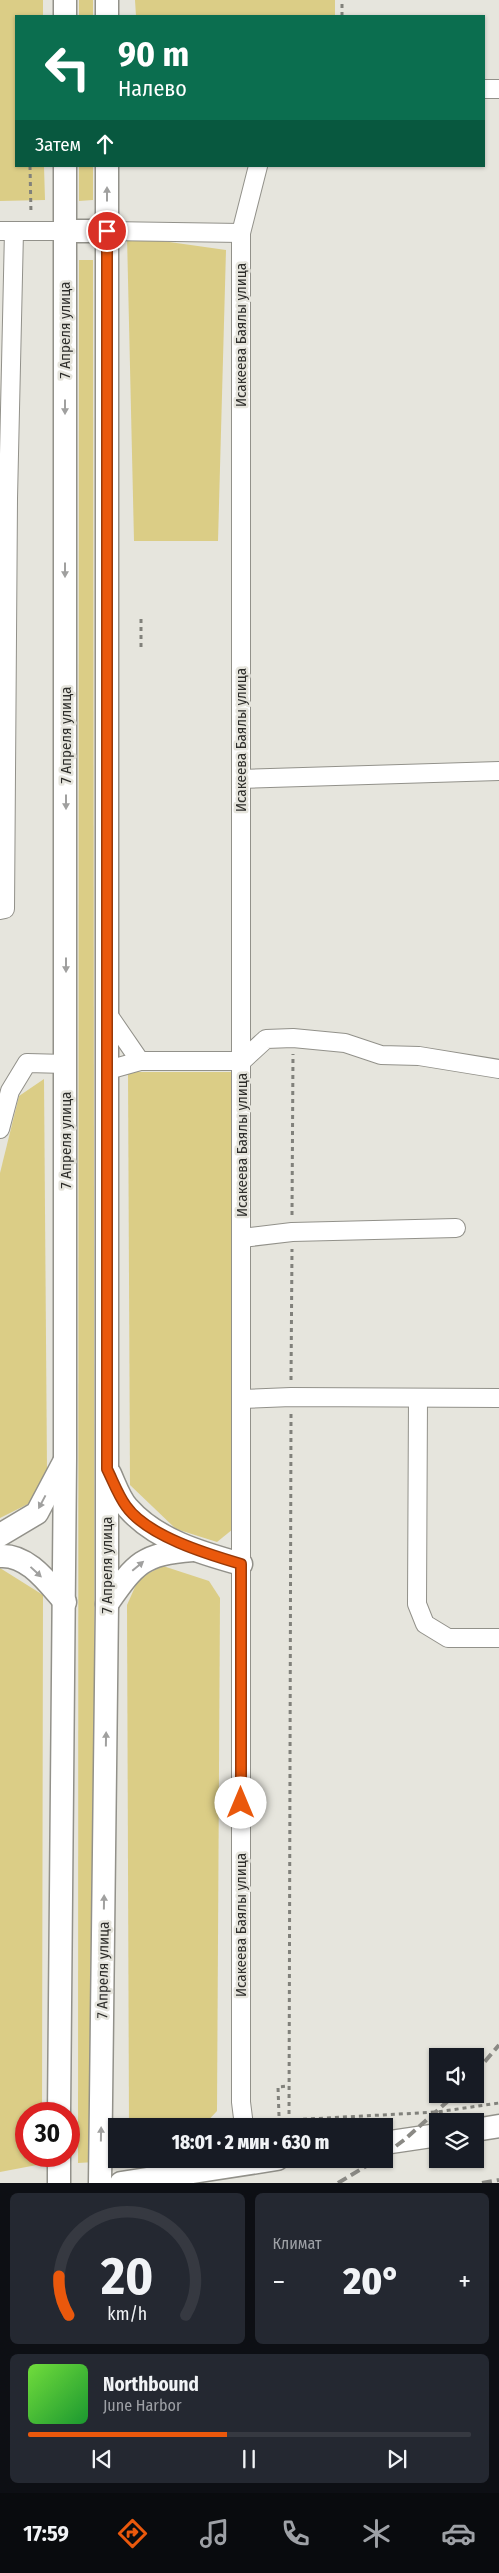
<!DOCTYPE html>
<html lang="ru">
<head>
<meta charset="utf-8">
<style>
	:root { --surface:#171b24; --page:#242831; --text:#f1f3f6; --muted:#9ea1a6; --line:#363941; --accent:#ea580c }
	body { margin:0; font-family:"Fira Sans Condensed",sans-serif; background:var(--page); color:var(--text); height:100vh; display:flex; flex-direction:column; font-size:19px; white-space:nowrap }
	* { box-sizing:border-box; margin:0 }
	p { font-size:16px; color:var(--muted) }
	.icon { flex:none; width:28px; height:28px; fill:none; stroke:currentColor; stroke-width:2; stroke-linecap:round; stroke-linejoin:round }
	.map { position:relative; height:2183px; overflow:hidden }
	.side { display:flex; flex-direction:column; gap:10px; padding:10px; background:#0d0f14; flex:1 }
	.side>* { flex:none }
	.top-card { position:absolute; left:15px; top:15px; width:470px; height:152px; border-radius:0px; box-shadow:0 1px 4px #0004; background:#0b6e4f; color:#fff; overflow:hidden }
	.controls { position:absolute; left:429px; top:2048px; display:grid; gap:10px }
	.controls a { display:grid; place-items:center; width:55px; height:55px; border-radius:0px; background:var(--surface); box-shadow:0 1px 4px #0004; font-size:25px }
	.speed { position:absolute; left:15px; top:2102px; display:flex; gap:10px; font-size:25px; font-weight:700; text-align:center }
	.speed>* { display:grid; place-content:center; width:65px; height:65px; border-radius:50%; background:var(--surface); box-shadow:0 1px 4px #0004; line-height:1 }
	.speed .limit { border:8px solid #d22; background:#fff; color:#111 }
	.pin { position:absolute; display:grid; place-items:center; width:42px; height:42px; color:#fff; margin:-21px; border:2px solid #fff; border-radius:50%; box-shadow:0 1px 5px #0007 }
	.me { position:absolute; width:55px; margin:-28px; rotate:0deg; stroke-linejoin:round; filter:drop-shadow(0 0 4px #0008) }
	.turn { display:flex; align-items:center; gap:18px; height:105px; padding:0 20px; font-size:22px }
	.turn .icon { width:65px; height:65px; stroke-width:2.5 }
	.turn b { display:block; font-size:35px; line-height:42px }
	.then { display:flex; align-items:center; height:48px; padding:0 20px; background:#0003; gap:10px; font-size:19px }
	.big { font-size:38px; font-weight:800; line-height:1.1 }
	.side .widget { flex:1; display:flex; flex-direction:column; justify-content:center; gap:8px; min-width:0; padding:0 18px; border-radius:8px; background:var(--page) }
	.side .dial { align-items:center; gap:0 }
	.dial svg { height:130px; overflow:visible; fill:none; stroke:var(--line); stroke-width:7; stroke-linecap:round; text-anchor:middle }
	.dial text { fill:var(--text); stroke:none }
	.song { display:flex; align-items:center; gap:15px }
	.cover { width:60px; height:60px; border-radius:8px; background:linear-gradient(135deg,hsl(100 70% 55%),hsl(130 70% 35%)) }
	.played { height:5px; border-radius:2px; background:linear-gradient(90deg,var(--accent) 45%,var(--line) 45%) }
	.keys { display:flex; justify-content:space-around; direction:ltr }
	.heat { display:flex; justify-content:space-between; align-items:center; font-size:28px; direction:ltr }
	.side .tiles { flex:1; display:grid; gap:10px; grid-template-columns:1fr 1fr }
	.widget:last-child { grid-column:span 2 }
	.trip { position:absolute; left:108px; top:2118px; width:285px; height:50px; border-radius:0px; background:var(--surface); box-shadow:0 1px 4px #0004; font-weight:800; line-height:50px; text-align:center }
	.menu { display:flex; height:80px; justify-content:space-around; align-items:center; background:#090b0e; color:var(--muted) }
	.menu .icon { width:35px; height:35px }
	.menu .current { color:var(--accent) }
	.menu b { font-size:22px; color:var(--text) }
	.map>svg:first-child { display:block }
	.green { fill:#dbcd86 }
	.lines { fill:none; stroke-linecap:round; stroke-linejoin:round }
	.minor-casing { stroke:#92918a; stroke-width:20 }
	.major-casing { stroke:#92918a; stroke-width:25 }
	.path { stroke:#81817b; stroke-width:3; stroke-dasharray:4 4; stroke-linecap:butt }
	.minor { stroke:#fff; stroke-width:18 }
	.major { stroke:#fff; stroke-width:22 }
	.rail { stroke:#8a8984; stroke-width:4; stroke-dasharray:10 5; stroke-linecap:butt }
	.oneway { fill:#a0a09f }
	.route-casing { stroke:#983908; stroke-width:12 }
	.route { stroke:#ea580c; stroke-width:9 }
	.labels { text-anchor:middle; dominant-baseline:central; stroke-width:5; stroke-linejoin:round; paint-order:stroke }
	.street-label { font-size:15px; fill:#2d2d2a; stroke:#e6e5dd }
</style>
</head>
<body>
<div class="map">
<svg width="499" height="2183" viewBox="0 0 499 2183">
	<rect width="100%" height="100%" fill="#e6e5dd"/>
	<!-- green -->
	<g class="green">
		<path d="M0 0H43V16H16V166H44L45 200 0 201Z"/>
		<rect x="79" y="0" width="14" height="16"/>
		<path d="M135 0H335V16H136Z"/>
		<path d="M79 166H93V200L79 201Z"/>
		<path d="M127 236 226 250 218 541H134Z"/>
		<path d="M79 260H93L95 2162 78 2163Z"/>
		<path d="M128 1072H234L233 1529 217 1542 176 1529 130 1485Z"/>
		<path d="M44 1079 47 1470 36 1500 0 1518V1173L19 1096Z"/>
		<path d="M163 1566 209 1581 220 1598 217 2111 203 2126H129L127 1605 139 1578Z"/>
		<path d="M0 1568 43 1595 42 2114H26V2156H42V2164L0 2172Z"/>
	</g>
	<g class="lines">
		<!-- minor casing -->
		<g class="minor-casing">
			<g id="minor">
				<path d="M484 89H499"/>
				<path d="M0 231H65"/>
				<path d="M107 231 241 233"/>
				<path d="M241 779 499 771"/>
				<path d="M0 910 5 909 8 499 14 231"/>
				<path d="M107 1013 140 1061"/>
				<path d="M108 1070 140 1061H242L266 1039 293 1038 345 1043 381 1055 419 1056 499 1069"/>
				<path d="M0 1129 10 1091 27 1063 66 1064"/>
				<path d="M242 1238 292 1232 456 1228"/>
				<path d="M418 1398 417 1604 425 1624 448 1638H499"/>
				<path d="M241 1399 291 1397 499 1398"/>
				<path d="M244 2126 241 2102V233L258 166"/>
			</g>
		</g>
		<!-- major casing -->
		<g class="major-casing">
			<g id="major">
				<path d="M65 0V16"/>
				<path d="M107 0V16"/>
				<path d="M65 231H107"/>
				<path d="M110 1474C115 1485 120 1500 128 1508 156 1540 201 1553 241 1564"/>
				<path d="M0 1535 37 1513 64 1462"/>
				<path d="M0 1556C28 1554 48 1583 65 1602"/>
				<path d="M107 1604C136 1563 142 1554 193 1550"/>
				<path d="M59 2114 65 1459V166"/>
				<path d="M475 2130 499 2126"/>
				<path d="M384 2143 438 2135"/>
				<path d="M59 2183V2156"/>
				<path d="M100 2183 107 1604V166"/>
				<path d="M121 2183 277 2159"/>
			</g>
		</g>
		<!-- path -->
		<g class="path">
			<path d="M342 16V0"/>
			<path d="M30 166 31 214"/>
			<path d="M141 647V615"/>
			<path d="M292 1215 293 1054"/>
			<path d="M291 1380 292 1249"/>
			<path d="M291 1414 289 2120 437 2112 499 2103"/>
			<path d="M279 2116 278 2087 289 2086"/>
		</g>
		<!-- minor -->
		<use href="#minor" class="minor"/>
		<!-- major -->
		<use href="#major" class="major"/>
		<!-- rail -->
		<g class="rail">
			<path d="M475 2073 499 2045"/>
			<path d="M384 2155 404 2140 456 2094"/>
			<path d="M338 2183 378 2159"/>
			<path d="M482 2183 499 2180"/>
		</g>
	</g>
	<!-- one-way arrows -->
	<defs><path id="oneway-solid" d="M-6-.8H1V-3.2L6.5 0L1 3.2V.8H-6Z" transform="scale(1.25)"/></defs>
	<g class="oneway">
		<use href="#oneway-solid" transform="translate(107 194) rotate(-90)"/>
		<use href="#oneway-solid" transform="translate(65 407) rotate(90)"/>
		<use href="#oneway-solid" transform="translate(65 570) rotate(90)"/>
		<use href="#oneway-solid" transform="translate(66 802) rotate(90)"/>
		<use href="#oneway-solid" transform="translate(66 965) rotate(90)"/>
		<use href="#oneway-solid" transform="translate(42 1502) rotate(118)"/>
		<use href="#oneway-solid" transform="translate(138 1566) rotate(-40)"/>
		<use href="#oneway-solid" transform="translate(36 1572) rotate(43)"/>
		<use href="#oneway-solid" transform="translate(106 1739) rotate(-89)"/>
		<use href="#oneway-solid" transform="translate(104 1902) rotate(-89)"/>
		<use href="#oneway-solid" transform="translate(101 2134) rotate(-89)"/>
	</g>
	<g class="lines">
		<!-- route casing -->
		<g class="route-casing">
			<path id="route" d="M107 231V1469C113 1481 118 1495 126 1506 147 1536 207 1554 241 1564V1803"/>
		</g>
		<!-- route -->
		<use href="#route" class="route"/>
	</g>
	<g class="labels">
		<!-- street labels -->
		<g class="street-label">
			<text transform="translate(65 330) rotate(-90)">7 Апреля улица</text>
			<text transform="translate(241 335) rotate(-90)">Исакеева Баялы улица</text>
			<text transform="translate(66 735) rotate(-90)">7 Апреля улица</text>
			<text transform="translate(241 740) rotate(-90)">Исакеева Баялы улица</text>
			<text transform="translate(66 1140) rotate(-90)">7 Апреля улица</text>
			<text transform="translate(242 1145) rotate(-90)">Исакеева Баялы улица</text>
			<text transform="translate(107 1565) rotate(-90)">7 Апреля улица</text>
			<text transform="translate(241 1925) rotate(-90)">Исакеева Баялы улица</text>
			<text transform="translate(103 1970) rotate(-89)">7 Апреля улица</text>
		</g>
	</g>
</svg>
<div class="controls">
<a><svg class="icon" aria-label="sound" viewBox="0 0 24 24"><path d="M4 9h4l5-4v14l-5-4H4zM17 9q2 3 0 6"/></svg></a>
<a><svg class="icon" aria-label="layers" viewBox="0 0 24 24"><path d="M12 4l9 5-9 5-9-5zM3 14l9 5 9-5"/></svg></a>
</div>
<div class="speed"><div class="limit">30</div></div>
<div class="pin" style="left:107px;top:231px;background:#d93025"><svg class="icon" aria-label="arrive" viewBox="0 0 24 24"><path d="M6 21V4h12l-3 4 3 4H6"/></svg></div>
<svg class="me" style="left:241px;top:1803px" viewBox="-20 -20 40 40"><circle r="19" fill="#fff"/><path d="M0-13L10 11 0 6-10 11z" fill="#ea580c"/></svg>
<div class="trip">18:01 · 2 мин · 630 m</div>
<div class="top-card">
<div class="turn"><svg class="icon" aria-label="left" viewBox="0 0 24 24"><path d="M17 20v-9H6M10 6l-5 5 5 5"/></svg><div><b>90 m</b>Налево</div></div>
<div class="then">Затем<svg class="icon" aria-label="ahead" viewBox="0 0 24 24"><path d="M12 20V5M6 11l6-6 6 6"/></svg></div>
</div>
</div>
<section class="side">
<div class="tiles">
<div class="widget dial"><svg viewBox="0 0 100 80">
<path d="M14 69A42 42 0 1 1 86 69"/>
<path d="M14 69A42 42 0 0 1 8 45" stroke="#ea580c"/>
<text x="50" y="56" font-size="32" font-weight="700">20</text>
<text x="50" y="72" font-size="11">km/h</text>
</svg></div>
<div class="widget"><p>Климат</p>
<div class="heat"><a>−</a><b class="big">20°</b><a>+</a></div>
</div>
<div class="widget">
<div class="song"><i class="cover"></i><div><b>Northbound</b><p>June Harbor</p></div></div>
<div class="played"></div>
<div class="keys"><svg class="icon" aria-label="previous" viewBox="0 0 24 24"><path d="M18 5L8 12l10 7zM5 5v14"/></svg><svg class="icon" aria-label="pause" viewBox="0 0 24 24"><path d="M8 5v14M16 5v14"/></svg><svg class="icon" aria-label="next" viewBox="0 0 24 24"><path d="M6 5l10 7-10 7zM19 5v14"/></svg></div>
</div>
</div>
</section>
<nav class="menu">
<b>17:59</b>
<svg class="icon current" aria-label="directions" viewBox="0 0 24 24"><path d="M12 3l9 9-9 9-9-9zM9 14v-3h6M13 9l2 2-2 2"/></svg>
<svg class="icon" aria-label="music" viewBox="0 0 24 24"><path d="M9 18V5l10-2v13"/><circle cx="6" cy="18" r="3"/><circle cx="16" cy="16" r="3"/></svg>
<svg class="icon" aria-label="phone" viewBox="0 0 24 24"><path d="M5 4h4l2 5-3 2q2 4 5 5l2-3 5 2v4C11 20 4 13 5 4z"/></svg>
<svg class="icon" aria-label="climate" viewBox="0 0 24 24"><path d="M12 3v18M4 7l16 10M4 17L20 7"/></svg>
<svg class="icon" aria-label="car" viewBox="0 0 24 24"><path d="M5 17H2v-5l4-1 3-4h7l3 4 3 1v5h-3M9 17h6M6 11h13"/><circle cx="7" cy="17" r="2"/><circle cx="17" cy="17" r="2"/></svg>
</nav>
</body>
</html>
